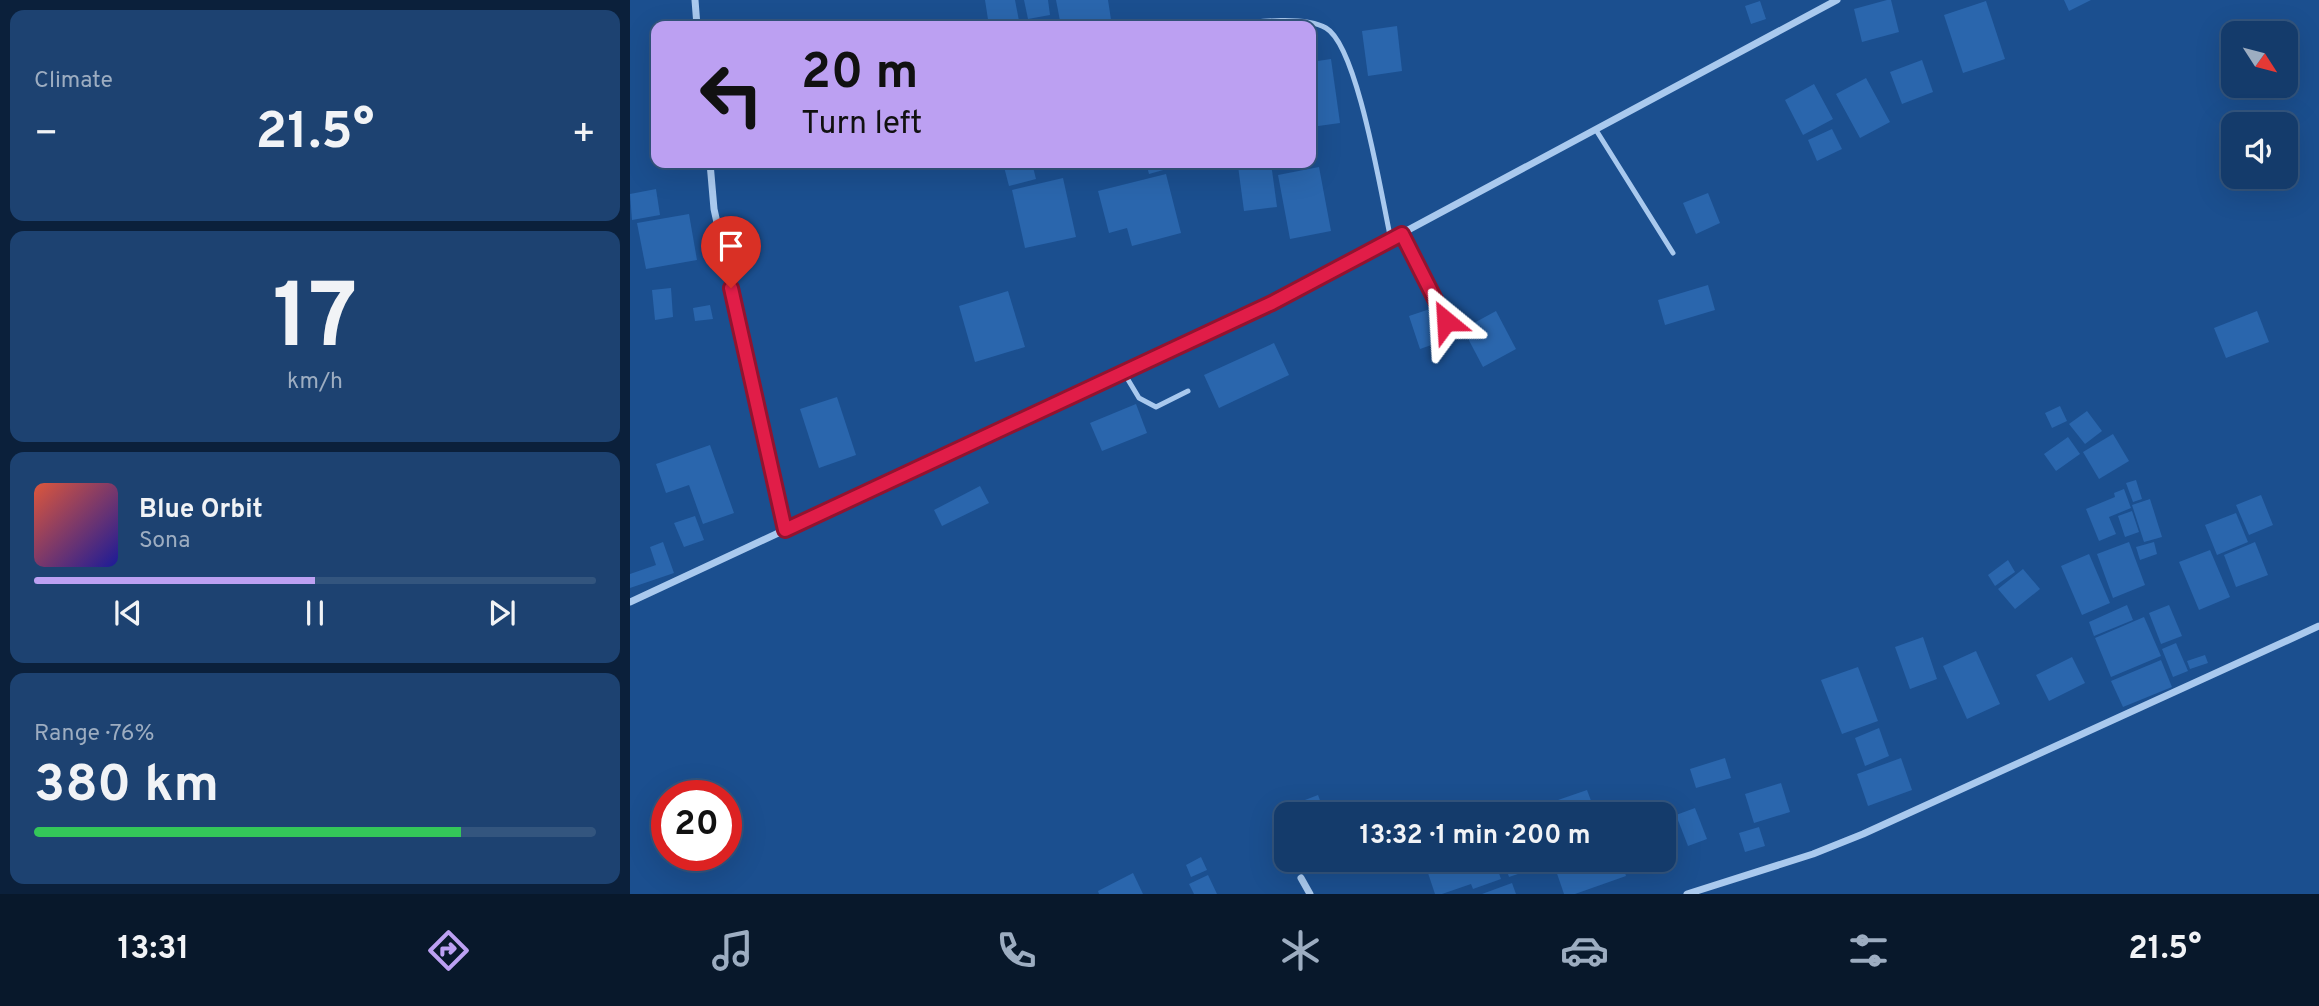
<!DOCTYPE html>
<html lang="en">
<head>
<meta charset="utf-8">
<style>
	:root { --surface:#143b6b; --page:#1d4271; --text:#f1f3f6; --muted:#9dadc1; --line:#33557e; --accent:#bca0f2 }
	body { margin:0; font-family:Overpass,sans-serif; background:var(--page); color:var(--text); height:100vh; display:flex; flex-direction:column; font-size:26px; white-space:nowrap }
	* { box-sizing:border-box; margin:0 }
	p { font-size:23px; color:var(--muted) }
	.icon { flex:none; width:38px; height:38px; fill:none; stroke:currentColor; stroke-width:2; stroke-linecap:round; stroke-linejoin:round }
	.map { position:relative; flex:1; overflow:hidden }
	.side { display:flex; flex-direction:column; gap:10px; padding:10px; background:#0b203b; width:630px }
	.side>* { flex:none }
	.top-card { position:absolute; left:21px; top:21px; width:665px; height:147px; border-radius:14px; box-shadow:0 7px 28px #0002,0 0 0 2px var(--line); background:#bca0f2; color:#111; overflow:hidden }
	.needle { width:46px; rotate:126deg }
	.tools { position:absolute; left:1591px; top:21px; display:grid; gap:14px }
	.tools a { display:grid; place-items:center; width:77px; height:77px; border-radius:14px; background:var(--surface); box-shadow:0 7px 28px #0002,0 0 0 2px var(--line); font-size:35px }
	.speed { position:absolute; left:21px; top:780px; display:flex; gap:14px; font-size:35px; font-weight:700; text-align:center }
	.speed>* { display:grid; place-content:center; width:91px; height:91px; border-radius:50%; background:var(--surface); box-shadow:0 7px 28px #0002,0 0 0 2px var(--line); line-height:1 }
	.speed .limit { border:10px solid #d22; background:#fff; color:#111 }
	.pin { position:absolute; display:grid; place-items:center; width:60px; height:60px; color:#fff; margin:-72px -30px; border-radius:50% 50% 50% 0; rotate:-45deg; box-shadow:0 0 7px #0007 }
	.pin .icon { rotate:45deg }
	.me { position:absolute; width:77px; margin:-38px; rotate:333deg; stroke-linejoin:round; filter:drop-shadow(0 0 5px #0008) }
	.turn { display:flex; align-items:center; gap:24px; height:147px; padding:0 35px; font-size:32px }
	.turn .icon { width:91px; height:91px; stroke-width:2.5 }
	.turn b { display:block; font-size:49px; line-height:60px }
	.big { font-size:52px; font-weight:700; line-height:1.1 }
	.side .card { flex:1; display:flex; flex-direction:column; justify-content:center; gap:10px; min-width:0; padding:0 24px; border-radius:14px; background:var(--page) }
	.side .dial { align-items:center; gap:0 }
	.dial b { font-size:91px; line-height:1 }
	.song { display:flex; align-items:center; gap:21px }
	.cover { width:84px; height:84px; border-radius:10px; background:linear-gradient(135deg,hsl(10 70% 55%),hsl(240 70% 35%)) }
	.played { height:7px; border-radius:4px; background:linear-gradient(90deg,var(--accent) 50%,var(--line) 50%) }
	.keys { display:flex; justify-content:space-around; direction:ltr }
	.heat { display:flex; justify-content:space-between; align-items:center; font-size:38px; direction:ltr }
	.charge { height:10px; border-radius:5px; background:linear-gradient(90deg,#34c759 76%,var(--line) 0) }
	.trip { position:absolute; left:644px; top:802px; width:402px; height:70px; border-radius:14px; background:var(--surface); box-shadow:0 7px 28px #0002,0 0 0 2px var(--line); font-weight:700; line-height:70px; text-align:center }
	.menu { display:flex; height:112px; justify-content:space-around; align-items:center; background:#08182b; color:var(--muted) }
	.menu .icon { width:49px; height:49px }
	.menu .active { color:var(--accent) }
	.menu b { font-size:32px; color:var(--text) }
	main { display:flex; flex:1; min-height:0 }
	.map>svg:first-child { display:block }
	.building { fill:#2a66ad }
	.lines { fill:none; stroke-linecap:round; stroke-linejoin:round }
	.service { stroke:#a9c9ee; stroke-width:5 }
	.minor { stroke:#a9c9ee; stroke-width:7 }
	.route-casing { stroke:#92132f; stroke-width:18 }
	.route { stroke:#e11d48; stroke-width:12 }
</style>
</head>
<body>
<main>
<section class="side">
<div class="card"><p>Climate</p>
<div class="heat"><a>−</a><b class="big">21.5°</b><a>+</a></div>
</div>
<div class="card dial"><b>17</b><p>km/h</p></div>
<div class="card">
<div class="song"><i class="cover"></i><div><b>Blue Orbit</b><p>Sona</p></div></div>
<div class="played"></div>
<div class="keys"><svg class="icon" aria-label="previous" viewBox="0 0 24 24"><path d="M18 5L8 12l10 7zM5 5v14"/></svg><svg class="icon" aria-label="pause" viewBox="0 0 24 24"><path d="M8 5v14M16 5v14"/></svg><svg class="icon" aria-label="next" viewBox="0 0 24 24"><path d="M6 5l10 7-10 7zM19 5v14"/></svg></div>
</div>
<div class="card"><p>Range · 76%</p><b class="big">380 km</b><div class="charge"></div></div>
</section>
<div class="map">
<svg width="1689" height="894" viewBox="0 0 1689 894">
	<rect width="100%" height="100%" fill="#1b4f8f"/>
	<!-- building -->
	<g class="building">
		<path d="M355 0H385L389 21 359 26Z"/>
		<path d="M394 0H418L420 15 398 19Z"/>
		<path d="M426 0H478L482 26H431Z"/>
		<path d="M1257 0H1261L1269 32 1232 42 1224 9Z"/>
		<path d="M1434 0H1461L1439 11Z"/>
		<path d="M1130 1 1136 19 1121 24 1115 6Z"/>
		<path d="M1356 1 1375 59 1333 73 1314 15Z"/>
		<path d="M767 26 772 71 738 76 732 31Z"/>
		<path d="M701 59 710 123 681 127V62Z"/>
		<path d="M1292 60 1303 92 1272 104 1260 72Z"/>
		<path d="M1236 78 1260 122 1230 138 1206 94Z"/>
		<path d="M1184 84 1203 119 1173 135 1155 100Z"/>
		<path d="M1202 129 1212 149 1187 161 1178 140Z"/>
		<path d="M373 163H402L406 179 379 186Z"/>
		<path d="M516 163H543L544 167 519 174Z"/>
		<path d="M630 163H641L647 207 614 211 608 166Z"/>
		<path d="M689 167 701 231 660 239 648 175Z"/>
		<path d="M536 174 551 233 502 246 497 228 479 233 468 191Z"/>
		<path d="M433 178 446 237 395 248 382 190Z"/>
		<path d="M26 189 30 215 2 220 0 194Z"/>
		<path d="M1078 193 1090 223 1066 234 1053 203Z"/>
		<path d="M59 214 67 260 16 269 7 223Z"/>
		<path d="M1078 285 1085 310 1035 325 1028 300Z"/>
		<path d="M41 288 43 317 25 320 22 290Z"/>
		<path d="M378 291 395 347 345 362 329 306Z"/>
		<path d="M80 305 83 319 65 321 63 308Z"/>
		<path d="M803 308 813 341 790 349 779 316Z"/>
		<path d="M866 311 886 349 853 367 833 329Z"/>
		<path d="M1627 311 1639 342 1596 358 1584 328Z"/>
		<path d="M644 343 659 375 589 408 574 375Z"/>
		<path d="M207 397 226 455 189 468 170 409Z"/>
		<path d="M506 404 517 433 472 451 460 423Z"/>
		<path d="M1430 406 1437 421 1422 428 1415 413Z"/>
		<path d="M1457 411 1472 431 1455 444 1439 424Z"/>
		<path d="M1483 434 1499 461 1469 479 1453 452Z"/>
		<path d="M1438 437 1450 454 1426 471 1414 454Z"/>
		<path d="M80 445 104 513 73 524 59 485 36 493 26 464Z"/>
		<path d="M1506 480 1512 499 1503 502 1496 483Z"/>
		<path d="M350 486 359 503 312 526 304 510Z"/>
		<path d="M1494 489 1501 508 1479 517 1486 534 1469 541 1456 509 1485 497 1484 493Z"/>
		<path d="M1631 495 1643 525 1619 535 1606 505Z"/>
		<path d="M1520 499 1532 537 1514 542 1502 505Z"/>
		<path d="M1502 511 1509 532 1495 537 1488 516Z"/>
		<path d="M1606 513 1618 542 1587 555 1575 525Z"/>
		<path d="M65 516 74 540 54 547 44 523Z"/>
		<path d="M33 542 44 573 0 588V574L26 565 20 547Z"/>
		<path d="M1499 542 1515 585 1483 598 1467 554Z"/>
		<path d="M1524 542 1527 554 1510 560 1506 547Z"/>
		<path d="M1625 542 1638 575 1606 587 1594 555Z"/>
		<path d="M1580 550 1600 597 1569 610 1549 562Z"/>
		<path d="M1459 554 1480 603 1452 615 1431 566Z"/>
		<path d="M1378 560 1385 572 1365 586 1358 575Z"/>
		<path d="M1393 569 1410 589 1385 609 1368 589Z"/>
		<path d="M1497 605 1503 620 1464 636 1459 622Z"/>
		<path d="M1539 605 1552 636 1531 644 1519 613Z"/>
		<path d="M1514 617 1531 656 1481 677 1465 638Z"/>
		<path d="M1293 637 1307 679 1280 689 1265 647Z"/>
		<path d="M1546 643 1558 671 1543 677 1532 649Z"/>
		<path d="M1346 651 1370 704 1337 719 1313 666Z"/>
		<path d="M1575 655 1578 663 1560 669 1557 661Z"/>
		<path d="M1442 657 1455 683 1419 701 1406 675Z"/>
		<path d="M1531 660 1542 687 1493 707 1481 681Z"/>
		<path d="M1228 667 1248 721 1212 734 1191 680Z"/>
		<path d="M1249 728 1259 756 1235 766 1225 738Z"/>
		<path d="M1095 758 1101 778 1066 788 1060 769Z"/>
		<path d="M1271 758 1282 790 1238 806 1227 774Z"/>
		<path d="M1151 783 1160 812 1124 823 1115 794Z"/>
		<path d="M957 790 966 814H890V813Z"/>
		<path d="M688 795 695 814H665L662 805Z"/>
		<path d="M1065 808 1077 839 1058 846 1046 815Z"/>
		<path d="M1129 827 1135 846 1115 852 1109 833Z"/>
		<path d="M571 857 577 870 561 877 556 865Z"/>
		<path d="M682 859H712L714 863 688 873Z"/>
		<path d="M808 859H864L871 879 843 889 841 884 812 894H805L795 864Z"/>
		<path d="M873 859H912L914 865 879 877Z"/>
		<path d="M922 859H991L996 876 945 894H934Z"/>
		<path d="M503 873 513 894H469L468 891Z"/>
		<path d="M578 875 587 894H564L559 884Z"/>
		<path d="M882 883 886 894H852Z"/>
	</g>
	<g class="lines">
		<!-- service -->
		<g class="service">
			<path d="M591 26C617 23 672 14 696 28 728 46 752 200 761 240"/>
			<path d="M966 130 1043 253"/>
			<path d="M772 234 816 321"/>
			<path d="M494 373 509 398 526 407 558 391"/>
		</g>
		<!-- minor -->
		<g class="minor">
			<path d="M65 0 67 26"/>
			<path d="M80 163 84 209 155 530"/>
			<path d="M0 602 642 303 1207 0"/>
			<path d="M671 878 680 894"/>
			<path d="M1057 894 1183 854 1233 834 1689 626"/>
		</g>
	</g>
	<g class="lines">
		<!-- route casing -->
		<g class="route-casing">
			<path id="route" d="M101 288 155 530 642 303 772 234 816 321"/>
		</g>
		<!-- route -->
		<use href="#route" class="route"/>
	</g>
</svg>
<div class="tools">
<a><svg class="needle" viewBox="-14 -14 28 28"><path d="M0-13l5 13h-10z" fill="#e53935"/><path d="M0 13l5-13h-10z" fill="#9dadc1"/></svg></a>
<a><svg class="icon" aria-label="sound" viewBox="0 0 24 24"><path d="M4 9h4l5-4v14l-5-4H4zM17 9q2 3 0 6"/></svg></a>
</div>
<div class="speed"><div class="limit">20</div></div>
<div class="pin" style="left:101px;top:288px;background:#d93025"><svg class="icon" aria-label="arrive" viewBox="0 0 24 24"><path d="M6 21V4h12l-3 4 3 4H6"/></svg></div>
<svg class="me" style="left:816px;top:321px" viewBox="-20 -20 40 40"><path d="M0-17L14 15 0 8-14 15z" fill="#e11d48" stroke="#fff" stroke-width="4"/></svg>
<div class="trip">13:32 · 1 min · 200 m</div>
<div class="top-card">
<div class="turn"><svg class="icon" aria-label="left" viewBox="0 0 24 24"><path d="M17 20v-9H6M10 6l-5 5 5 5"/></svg><div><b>20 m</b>Turn left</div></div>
</div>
</div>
</main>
<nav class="menu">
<b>13:31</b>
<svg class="icon active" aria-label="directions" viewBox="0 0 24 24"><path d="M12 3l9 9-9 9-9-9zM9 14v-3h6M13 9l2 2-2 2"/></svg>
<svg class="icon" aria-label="music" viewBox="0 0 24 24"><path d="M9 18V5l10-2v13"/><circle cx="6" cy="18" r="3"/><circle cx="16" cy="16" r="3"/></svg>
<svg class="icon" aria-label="phone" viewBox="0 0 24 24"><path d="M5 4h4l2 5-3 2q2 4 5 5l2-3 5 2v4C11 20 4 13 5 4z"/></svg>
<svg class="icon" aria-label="climate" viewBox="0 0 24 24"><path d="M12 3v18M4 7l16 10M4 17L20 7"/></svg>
<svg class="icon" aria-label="car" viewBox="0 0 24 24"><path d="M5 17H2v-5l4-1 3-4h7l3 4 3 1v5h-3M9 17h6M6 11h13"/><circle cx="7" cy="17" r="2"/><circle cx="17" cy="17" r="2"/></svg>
<svg class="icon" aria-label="filters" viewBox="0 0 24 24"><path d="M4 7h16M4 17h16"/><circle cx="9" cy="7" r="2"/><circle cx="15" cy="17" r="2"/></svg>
<b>21.5°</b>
</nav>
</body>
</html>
